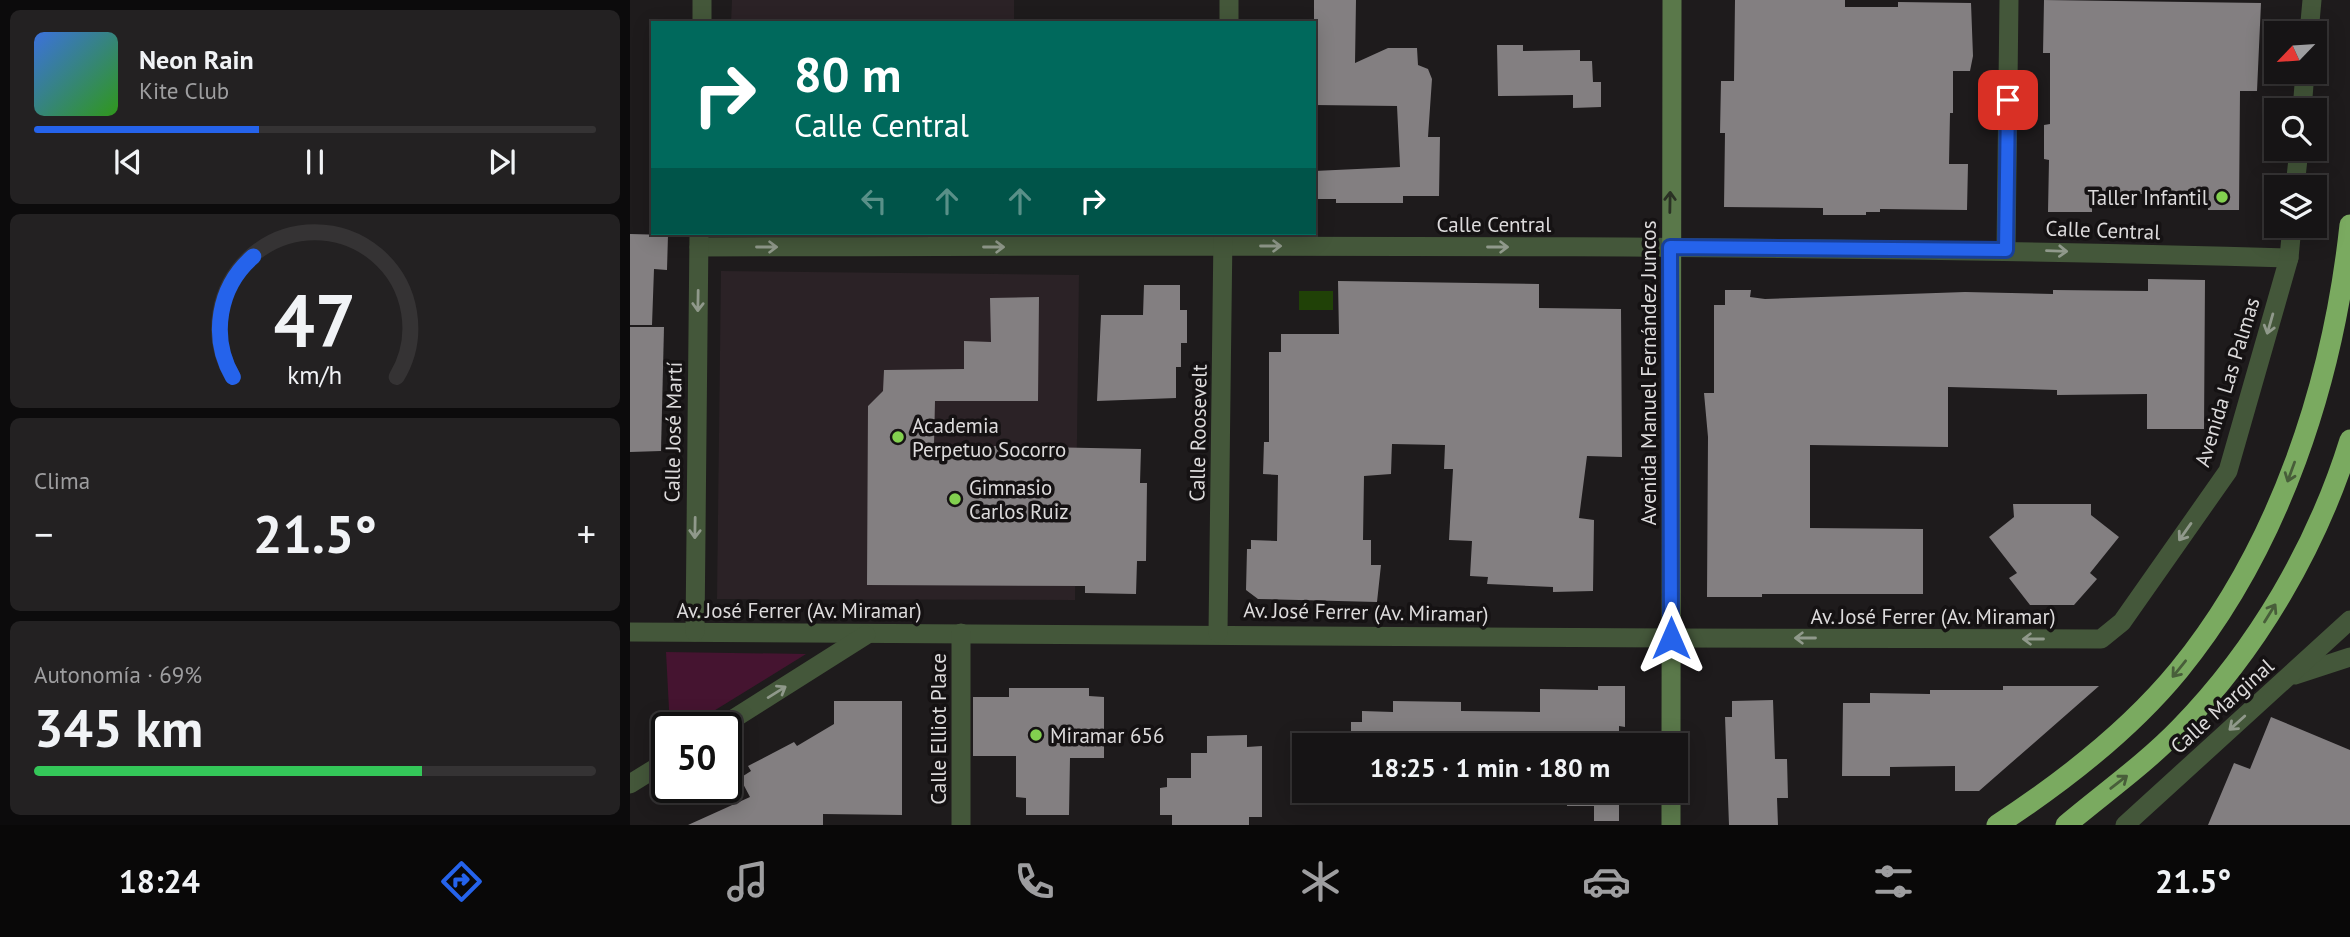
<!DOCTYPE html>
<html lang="es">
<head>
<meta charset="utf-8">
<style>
	:root { --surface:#161415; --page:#232122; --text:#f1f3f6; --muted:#9e9ea0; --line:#353334; --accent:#2563eb }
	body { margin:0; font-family:"PT Sans",sans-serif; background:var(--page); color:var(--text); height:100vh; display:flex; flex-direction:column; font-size:26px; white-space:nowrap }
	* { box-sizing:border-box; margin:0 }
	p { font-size:23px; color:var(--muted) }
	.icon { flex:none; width:38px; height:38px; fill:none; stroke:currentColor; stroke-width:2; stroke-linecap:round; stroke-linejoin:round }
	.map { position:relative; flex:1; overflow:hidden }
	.details { display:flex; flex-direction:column; gap:10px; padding:10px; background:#0c0b0c; width:630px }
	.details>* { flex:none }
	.hud { position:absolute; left:21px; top:21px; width:665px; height:214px; border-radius:0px; box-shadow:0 4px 18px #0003,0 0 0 2px var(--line); background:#00695c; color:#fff; overflow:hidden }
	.needle { width:46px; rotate:245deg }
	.fabs { position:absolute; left:1634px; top:21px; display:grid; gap:14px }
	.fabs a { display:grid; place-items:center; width:63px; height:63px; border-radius:0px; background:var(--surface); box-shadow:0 4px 18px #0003,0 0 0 2px var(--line); font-size:35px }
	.speed { position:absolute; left:21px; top:712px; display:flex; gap:14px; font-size:35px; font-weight:700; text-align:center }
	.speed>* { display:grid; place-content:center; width:91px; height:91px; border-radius:50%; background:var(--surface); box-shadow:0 4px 18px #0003,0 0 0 2px var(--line); line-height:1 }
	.speed .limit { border:4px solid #111; border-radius:10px; background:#fff; color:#111 }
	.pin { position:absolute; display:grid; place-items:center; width:60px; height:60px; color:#fff; margin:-30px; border-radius:14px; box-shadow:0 4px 10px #0006 }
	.me { position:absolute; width:77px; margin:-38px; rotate:0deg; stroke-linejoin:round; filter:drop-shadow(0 0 5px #0008) }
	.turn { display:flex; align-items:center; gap:24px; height:147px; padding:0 28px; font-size:32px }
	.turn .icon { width:91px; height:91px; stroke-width:2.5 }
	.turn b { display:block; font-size:49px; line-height:60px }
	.lanes { display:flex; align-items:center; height:66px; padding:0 28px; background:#0003; justify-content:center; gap:35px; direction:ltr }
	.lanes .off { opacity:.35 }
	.big { font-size:52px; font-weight:600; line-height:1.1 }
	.details .card { flex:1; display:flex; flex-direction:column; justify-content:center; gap:10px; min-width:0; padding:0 24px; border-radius:10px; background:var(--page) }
	.details .dial { align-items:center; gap:0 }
	.dial svg { height:182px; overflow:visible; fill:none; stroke:var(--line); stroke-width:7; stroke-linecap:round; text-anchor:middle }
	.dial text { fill:var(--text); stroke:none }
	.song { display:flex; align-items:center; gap:21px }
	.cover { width:84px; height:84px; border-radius:10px; background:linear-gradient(135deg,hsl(220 70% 55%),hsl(110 70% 35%)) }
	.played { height:7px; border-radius:4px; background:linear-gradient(90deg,var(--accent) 40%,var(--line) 40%) }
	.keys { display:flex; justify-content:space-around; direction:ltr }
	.heat { display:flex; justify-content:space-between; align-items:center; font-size:38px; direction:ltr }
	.charge { height:10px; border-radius:5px; background:linear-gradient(90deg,#34c759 69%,var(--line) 0) }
	.trip { position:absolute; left:662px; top:733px; width:396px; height:70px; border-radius:0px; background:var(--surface); box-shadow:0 4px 18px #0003,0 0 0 2px var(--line); font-weight:600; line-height:70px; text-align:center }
	.menu { display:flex; height:112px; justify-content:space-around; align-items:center; background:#090808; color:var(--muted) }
	.menu .icon { width:49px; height:49px }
	.menu .on { color:var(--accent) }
	.menu b { font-size:32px; color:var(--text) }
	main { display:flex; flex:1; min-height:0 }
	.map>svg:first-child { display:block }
	.built { fill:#2b2226 }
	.green { fill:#451430 }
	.water { fill:#204107 }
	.building { fill:#837f81 }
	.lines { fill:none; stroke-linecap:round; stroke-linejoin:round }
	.minor { stroke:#44573a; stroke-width:19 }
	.tertiary { stroke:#44573a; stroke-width:19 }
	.secondary { stroke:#5a784a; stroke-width:19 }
	.motorway { stroke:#7aaa60; stroke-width:21 }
	.oneway { stroke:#2a3124 }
	.oneway2 { stroke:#90998b }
	.oneway3 { stroke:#485e3a }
	.route-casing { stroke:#184099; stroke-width:18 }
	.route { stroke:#2563eb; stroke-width:12 }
	.poi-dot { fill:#82d04f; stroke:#151213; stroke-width:2.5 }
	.labels { text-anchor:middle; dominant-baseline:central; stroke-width:7; stroke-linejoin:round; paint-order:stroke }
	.poi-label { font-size:21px; fill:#dddbdc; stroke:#151213; text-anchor:start }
	.street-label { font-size:21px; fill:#dddbdc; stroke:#151213 }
</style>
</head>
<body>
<main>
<section class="details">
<div class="card">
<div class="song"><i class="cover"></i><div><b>Neon Rain</b><p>Kite Club</p></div></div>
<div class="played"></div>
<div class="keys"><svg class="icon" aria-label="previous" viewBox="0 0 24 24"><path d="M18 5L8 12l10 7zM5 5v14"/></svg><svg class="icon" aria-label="pause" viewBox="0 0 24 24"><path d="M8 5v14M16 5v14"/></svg><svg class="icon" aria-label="next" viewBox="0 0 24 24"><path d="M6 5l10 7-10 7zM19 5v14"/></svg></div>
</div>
<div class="card dial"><svg viewBox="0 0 100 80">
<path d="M14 69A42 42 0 1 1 86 69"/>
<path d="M14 69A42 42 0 0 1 23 16" stroke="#2563eb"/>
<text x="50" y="56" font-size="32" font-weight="700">47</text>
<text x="50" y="72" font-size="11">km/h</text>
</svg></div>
<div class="card"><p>Clima</p>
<div class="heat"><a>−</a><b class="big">21.5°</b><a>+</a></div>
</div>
<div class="card"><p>Autonomía · 69%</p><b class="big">345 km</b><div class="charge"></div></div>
</section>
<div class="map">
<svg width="1720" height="825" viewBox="0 0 1720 825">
	<rect width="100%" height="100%" fill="#1e1b1c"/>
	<!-- built -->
	<g class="built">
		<path d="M102 0H384V23H101Z"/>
		<path d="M91 271 449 275 445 600 87 599Z"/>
	</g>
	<!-- green -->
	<path class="green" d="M36 652 176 654 56 728H40Z"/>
	<!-- water -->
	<rect class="water" x="669" y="291" width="34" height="19"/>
	<!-- building -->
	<g class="building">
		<path d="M684 0H726L725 63 758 48H787L788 65 798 69 802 79 798 137H810L809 196H773V203H706V199H684V171L770 167 767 106 684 105Z"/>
		<path d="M1105 0H1215V7H1268V2L1341 3 1343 56 1340 71H1323V113H1320L1319 164H1338L1337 210 1250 209V212H1236V215H1193V208L1094 207 1095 133H1090L1091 81H1104Z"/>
		<path d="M1414 0 1631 3 1627 91H1610L1609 210H1578V198L1518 200V194H1462V212H1418L1419 160 1414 159V125L1420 124V53H1413Z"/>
		<path d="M867 45H893V51L950 50V61H962L963 82H971V107L943 108V95L868 96Z"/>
		<path d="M0 234 38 235 37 270 24 269 22 325H0Z"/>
		<path d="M1518 279 1575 280 1574 429H1517V394L1427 395V390L1318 387V447L1180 445V528L1293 529V594H1132V597H1077L1078 437 1074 393H1084V305H1095V290H1121L1120 297 1135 299 1335 292 1423 294V290L1518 291Z"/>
		<path d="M708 281 909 284V308L991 309 992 457 957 456 949 518 964 520 963 591 923 592V587L857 584 858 577 840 576 842 541 819 540 823 469H814L815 445 762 444 761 474 734 476 733 540H741V565H751L747 602 628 599 616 590 617 549H621V540L647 541 648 475 633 474 634 442H639V352H651V334H709Z"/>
		<path d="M514 285H550V310H557V343H551V367H546V398L467 401 471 315H513Z"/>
		<path d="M409 297 408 401H305L304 445 511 449 510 483H517L516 561H507L506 594 455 593V586L237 585 238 406 253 391 254 370 334 369V341L361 342 360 298Z"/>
		<path d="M0 327H34L31 451 0 452Z"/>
		<path d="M1383 504H1461V515L1489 537 1460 573 1467 579 1444 605H1400L1379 578 1387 573 1359 537 1384 517Z"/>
		<path d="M968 686H995V727L989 726V746H721V722H732V711L763 712V701L831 702V711L910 712V689L968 690Z"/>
		<path d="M1373 686H1469L1349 791H1325V766L1260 767V776H1212L1213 703H1240V693L1300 694V690H1373Z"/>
		<path d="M379 688H459V696L474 697V758H440L439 815H396V798L386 797V756H343V697H379Z"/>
		<path d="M1143 700 1145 759H1157L1158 798H1147L1148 825H1099L1095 717H1102V701Z"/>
		<path d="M204 701H272V815L193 814V825H58L120 797 110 778 121 771 118 766 164 742 167 746 204 724Z"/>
		<path d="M1641 717 1720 750V825H1578L1604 763 1620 769Z"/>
		<path d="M617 735V747L632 746V817H619V825H542V815H530V788L537 787V778H561V753H577V736Z"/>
		<path d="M937 791H989V821H964V806H937Z"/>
	</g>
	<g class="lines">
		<!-- minor -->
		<g class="minor">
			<path d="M72 23V0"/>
			<path d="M599 23V0"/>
			<path d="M69 247C599 246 1129 243 1659 258"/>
			<path d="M1376 250 1379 0"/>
			<path d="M0 632 1041 638"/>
			<path d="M65 632 69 233"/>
			<path d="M331 633V825"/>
			<path d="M588 633 593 233"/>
			<path d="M1665 675 1720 657"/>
			<path d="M89 728 236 635"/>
			<path d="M0 784 37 761"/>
			<path d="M1495 825 1720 620"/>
		</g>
		<!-- tertiary -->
		<g class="tertiary">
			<path d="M1679 33 1682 0"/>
			<path d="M1672 110 1675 72"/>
			<path d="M1665 187 1669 149"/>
			<path d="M1041 638 1471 639 1492 622 1598 471 1659 258 1662 226"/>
		</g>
		<!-- secondary -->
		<g class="secondary">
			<path d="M1041 746 1042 0"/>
			<path d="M1041 791V825"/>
		</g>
		<!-- motorway -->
		<g class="motorway">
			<path d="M1367 825C1433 782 1499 731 1549 670 1650 546 1703 382 1720 225"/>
			<path d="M1436 825C1474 793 1515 764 1550 728 1628 648 1687 546 1720 440"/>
		</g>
	</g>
	<!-- one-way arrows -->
	<defs><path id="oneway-shaft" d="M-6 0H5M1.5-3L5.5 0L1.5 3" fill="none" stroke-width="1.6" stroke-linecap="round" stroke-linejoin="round" transform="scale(1.75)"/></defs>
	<use class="oneway" href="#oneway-shaft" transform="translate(1040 202) rotate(-89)"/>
	<g class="oneway2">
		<use href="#oneway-shaft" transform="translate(641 246)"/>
		<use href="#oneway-shaft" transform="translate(137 247)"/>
		<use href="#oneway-shaft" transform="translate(364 247)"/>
		<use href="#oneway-shaft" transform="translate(868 247)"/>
		<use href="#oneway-shaft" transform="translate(1427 251) rotate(2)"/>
		<use href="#oneway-shaft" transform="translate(68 301) rotate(91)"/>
		<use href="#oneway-shaft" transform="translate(1640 324) rotate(106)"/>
		<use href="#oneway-shaft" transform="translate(65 528) rotate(91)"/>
		<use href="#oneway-shaft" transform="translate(1555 532) rotate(125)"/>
		<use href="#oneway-shaft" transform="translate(1175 638) rotate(-180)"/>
		<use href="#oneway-shaft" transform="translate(1403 639) rotate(-180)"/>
		<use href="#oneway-shaft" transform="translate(147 692) rotate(-32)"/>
		<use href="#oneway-shaft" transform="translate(1607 723) rotate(138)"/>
	</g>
	<g class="oneway3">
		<use href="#oneway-shaft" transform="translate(1661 472) rotate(110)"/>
		<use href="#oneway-shaft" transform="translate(1640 613) rotate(-58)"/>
		<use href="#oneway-shaft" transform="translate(1549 669) rotate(129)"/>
		<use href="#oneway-shaft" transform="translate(1489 782) rotate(-38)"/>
	</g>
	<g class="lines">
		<!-- route casing -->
		<g class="route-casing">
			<path id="route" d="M1041 638 1040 247 1376 250 1378 100"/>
		</g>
		<!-- route -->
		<use href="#route" class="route"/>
	</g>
	<!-- markers -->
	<g class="poi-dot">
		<circle cx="1592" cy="197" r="7"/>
		<circle cx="268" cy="437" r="7"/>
		<circle cx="325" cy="499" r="7"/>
		<circle cx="406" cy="735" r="7"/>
	</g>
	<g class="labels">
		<!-- poi labels -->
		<g class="poi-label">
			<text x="1578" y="197" text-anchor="end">Taller Infantil</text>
			<text x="282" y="425">Academia<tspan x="282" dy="24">Perpetuo Socorro</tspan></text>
			<text x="339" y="487">Gimnasio<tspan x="339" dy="24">Carlos Ruiz</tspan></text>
			<text x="420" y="735">Miramar 656</text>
		</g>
		<!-- street labels -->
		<g class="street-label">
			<text x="864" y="224">Calle Central</text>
			<text transform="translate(1473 230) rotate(2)">Calle Central</text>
			<text transform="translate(1018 373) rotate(-90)">Avenida Manuel Fernández Juncos</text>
			<text transform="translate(1597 382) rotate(-73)">Avenida Las Palmas</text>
			<text transform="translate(43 432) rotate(-89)">Calle José Martí</text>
			<text transform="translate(568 433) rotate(-89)">Calle Roosevelt</text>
			<text x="169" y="610">Av. José Ferrer (Av. Miramar)</text>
			<text transform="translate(736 612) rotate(1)">Av. José Ferrer (Av. Miramar)</text>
			<text x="1303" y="616">Av. José Ferrer (Av. Miramar)</text>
			<text transform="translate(1592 706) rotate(-42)">Calle Marginal</text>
			<text transform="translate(308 729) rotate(-90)">Calle Elliot Place</text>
		</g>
	</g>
</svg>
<div class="fabs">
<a><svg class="needle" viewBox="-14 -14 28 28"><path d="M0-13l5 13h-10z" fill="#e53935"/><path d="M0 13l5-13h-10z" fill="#9e9ea0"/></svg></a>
<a><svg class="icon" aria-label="search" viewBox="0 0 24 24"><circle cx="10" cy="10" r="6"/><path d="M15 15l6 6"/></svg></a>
<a><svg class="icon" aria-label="layers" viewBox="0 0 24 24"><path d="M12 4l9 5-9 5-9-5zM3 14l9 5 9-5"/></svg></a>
</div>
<div class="speed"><div class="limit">50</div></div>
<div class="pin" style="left:1378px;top:100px;background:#d93025"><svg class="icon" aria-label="arrive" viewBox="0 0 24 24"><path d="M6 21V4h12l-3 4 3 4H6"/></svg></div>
<svg class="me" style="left:1041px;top:638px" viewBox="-20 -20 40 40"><path d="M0-17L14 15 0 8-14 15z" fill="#2563eb" stroke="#fff" stroke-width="4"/></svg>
<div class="trip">18:25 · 1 min · 180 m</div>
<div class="hud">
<div class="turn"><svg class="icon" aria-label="right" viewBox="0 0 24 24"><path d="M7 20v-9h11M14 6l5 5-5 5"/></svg><div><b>80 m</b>Calle Central</div></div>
<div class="lanes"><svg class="icon off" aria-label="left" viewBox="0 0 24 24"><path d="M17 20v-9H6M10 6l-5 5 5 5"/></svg><svg class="icon off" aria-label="ahead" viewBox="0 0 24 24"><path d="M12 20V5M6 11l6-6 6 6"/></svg><svg class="icon off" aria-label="ahead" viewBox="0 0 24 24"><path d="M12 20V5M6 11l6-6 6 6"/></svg><svg class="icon" aria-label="right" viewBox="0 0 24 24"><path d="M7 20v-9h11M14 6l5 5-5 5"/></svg></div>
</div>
</div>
</main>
<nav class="menu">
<b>18:24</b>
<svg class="icon on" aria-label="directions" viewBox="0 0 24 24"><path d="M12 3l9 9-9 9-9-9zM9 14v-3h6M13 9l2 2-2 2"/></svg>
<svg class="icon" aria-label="music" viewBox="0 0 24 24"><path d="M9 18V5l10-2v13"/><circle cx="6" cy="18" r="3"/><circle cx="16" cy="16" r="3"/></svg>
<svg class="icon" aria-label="phone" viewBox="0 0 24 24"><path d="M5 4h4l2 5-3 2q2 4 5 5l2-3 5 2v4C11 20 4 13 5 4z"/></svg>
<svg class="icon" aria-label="climate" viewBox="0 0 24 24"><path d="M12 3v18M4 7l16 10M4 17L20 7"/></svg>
<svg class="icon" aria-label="car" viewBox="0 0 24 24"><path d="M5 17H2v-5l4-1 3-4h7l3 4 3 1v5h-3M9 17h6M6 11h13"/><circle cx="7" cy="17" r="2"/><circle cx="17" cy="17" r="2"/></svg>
<svg class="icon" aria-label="filters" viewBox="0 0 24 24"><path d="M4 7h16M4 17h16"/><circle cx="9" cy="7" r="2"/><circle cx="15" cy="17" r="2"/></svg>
<b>21.5°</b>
</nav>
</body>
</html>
